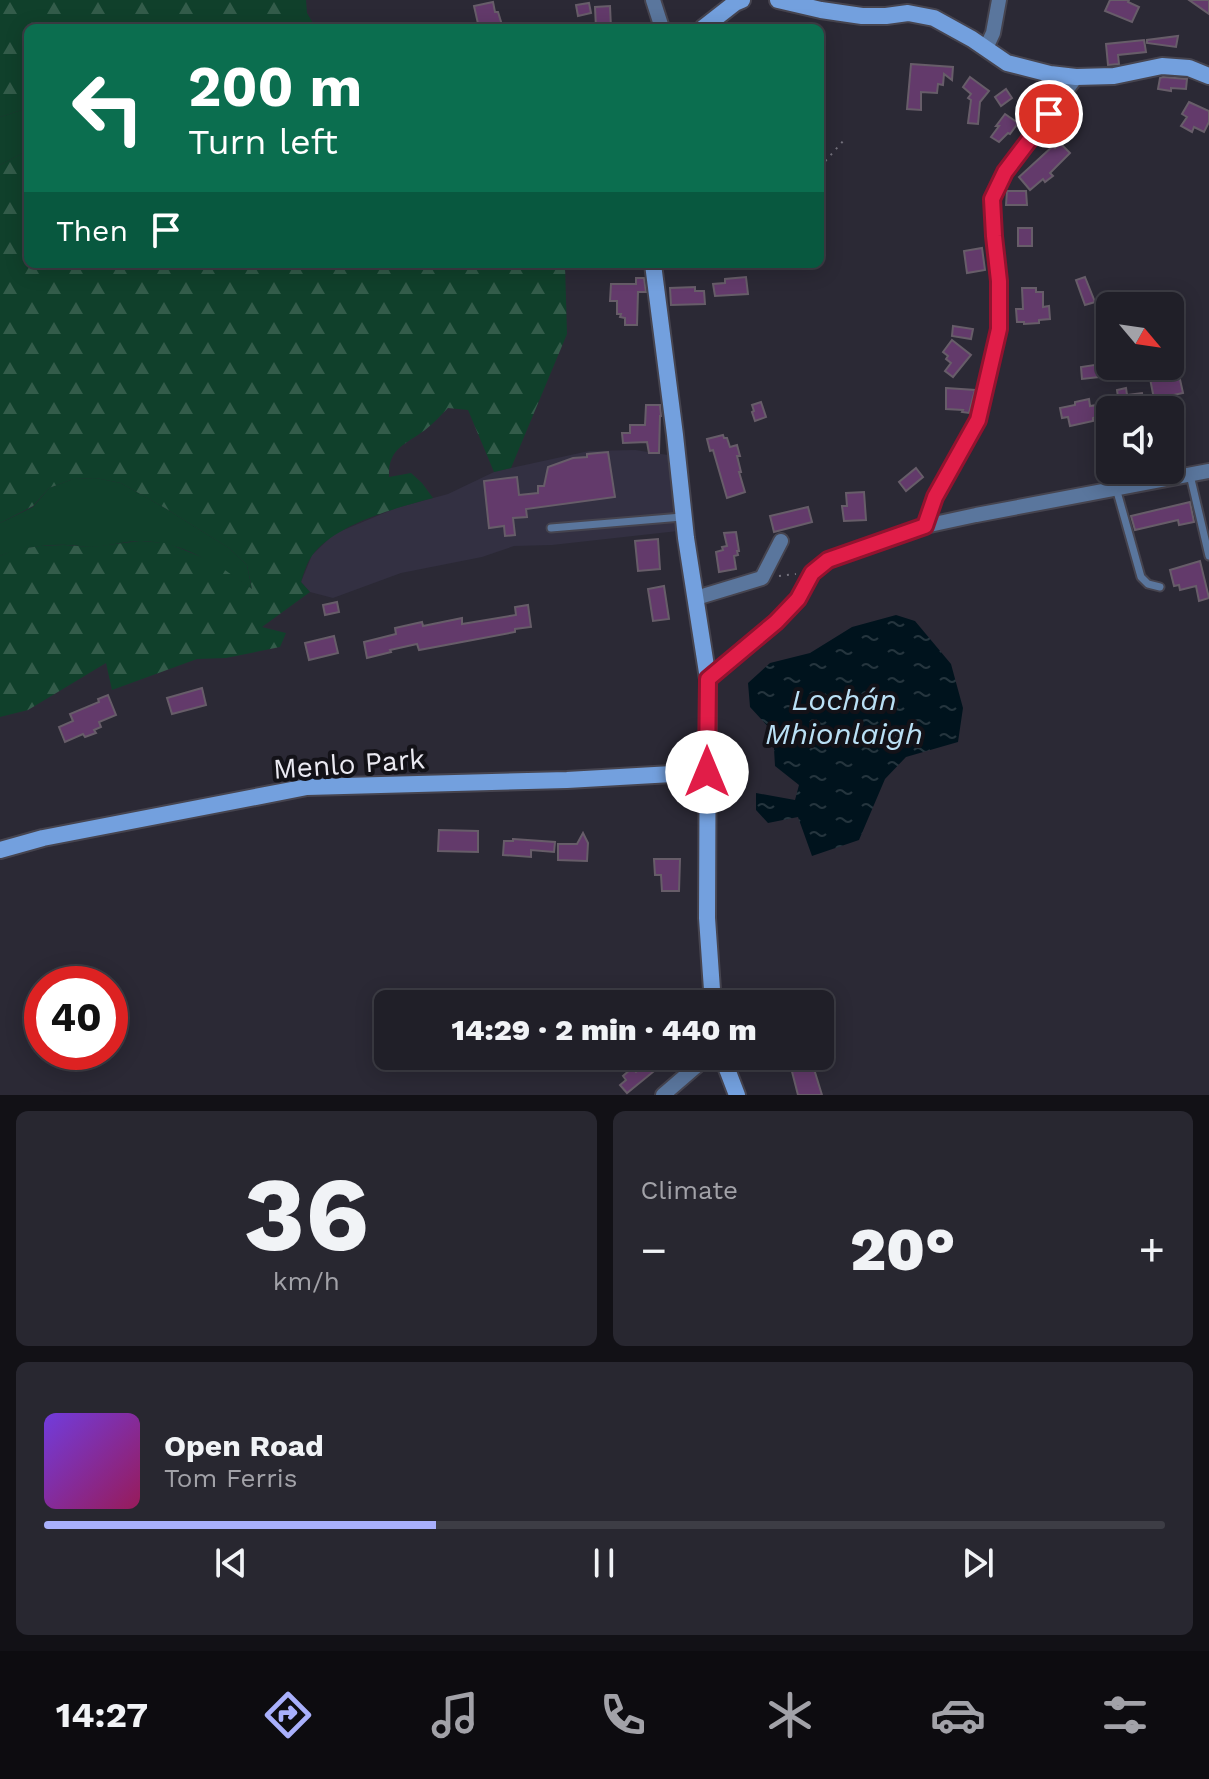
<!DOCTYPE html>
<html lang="en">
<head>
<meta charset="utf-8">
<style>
	:root { --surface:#201f28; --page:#282730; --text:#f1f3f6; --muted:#a2a2a8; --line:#3d3d45; --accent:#a9b0fc }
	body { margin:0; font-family:"Work Sans",sans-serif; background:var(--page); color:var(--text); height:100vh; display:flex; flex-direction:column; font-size:30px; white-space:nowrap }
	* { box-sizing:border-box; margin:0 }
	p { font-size:26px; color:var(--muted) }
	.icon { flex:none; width:44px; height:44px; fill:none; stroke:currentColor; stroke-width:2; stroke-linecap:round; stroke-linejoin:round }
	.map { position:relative; height:1095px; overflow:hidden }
	.panel { display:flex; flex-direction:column; gap:16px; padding:16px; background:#121116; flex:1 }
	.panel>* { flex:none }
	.top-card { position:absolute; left:24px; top:24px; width:800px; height:244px; border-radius:12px; box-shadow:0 4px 20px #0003,0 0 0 2px var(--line); background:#0b6e4f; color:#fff; overflow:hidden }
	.needle { width:52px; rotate:119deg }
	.fabs { position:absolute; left:1096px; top:292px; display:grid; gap:16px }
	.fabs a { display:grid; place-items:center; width:88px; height:88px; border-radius:12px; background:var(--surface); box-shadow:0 4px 20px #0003,0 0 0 2px var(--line); font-size:40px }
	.speed { position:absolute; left:24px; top:966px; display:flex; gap:16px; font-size:40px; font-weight:700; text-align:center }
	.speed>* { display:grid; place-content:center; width:104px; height:104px; border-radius:50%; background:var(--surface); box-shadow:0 4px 20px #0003,0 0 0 2px var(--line); line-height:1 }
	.speed .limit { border:12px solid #d22; background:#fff; color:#111 }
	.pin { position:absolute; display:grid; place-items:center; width:68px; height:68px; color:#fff; margin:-34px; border:4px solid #fff; border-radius:50%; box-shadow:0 2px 8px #0007 }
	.me { position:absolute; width:88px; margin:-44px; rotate:0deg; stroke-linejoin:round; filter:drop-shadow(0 0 6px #0008) }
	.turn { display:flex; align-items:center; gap:28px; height:168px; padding:0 32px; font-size:36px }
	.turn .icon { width:104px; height:104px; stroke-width:2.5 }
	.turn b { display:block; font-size:56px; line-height:68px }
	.then { display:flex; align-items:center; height:76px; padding:0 32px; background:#0003; gap:16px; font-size:30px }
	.big { font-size:60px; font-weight:800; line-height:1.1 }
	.panel .card { flex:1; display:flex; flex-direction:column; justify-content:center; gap:12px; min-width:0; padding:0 28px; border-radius:12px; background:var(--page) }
	.panel .dial { align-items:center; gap:0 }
	.dial b { font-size:104px; line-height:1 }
	.song { display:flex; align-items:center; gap:24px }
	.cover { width:96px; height:96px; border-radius:12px; background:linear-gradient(135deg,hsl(260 70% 55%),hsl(330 70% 35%)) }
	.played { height:8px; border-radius:4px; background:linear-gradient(90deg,var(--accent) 35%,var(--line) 35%) }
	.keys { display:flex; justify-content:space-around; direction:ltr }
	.heat { display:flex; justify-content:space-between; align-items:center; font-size:44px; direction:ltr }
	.panel .tiles { flex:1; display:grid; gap:16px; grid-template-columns:1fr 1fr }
	.card:last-child { grid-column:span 2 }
	.trip { position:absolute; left:374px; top:990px; width:460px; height:80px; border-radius:12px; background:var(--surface); box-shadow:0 4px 20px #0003,0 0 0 2px var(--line); font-weight:800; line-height:80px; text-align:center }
	.menu { display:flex; height:128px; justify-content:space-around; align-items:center; background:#0d0c10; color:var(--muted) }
	.menu .icon { width:56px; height:56px }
	.menu .selected { color:var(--accent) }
	.menu b { font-size:36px; color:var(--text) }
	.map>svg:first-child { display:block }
	.built { fill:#333042 }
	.grass { fill:#10402b }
	.forest { fill:url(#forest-firs) }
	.water { fill:url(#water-ripples) }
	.building { fill:#633a6b; stroke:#675d69; stroke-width:2 }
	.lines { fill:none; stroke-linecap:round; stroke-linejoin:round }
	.lane-casing { stroke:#46444f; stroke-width:11 }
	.street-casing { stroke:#46444f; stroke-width:18 }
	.secondary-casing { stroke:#46444f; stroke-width:20 }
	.path { stroke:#73717c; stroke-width:2; stroke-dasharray:2 6; stroke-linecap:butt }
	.lane { stroke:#5a769d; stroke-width:7 }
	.street { stroke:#5a769d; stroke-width:14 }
	.secondary { stroke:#73a0de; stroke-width:16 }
	.route-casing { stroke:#92132f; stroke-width:20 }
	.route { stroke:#e11d48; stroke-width:14 }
	.labels { text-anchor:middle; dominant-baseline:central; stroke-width:8; stroke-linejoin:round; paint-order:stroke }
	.street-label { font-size:28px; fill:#eae9f1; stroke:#131218 }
	.water-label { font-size:30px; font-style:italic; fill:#bae0f5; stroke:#131218 }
</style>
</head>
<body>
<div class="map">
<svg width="1209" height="1095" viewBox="0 0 1209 1095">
	<defs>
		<pattern id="forest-firs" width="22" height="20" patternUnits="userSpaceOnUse" patternTransform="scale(2)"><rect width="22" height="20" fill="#10402b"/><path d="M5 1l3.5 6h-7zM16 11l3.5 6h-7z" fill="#335c4a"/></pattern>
		<pattern id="water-ripples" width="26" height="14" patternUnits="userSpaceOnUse" patternTransform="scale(2)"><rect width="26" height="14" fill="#00131d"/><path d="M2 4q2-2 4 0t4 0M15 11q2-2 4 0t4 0" fill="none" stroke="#25353e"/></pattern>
	</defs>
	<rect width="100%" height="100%" fill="#2b2935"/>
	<!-- built -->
	<path class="built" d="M635 450 668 455 678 531 552 545 514 546 482 557 401 573 333 598 310 592 301 582 312 555 334 534 396 508 448 494 494 472 511 468 589 451Z"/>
	<!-- grass -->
	<g class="grass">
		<path d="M28 108V153L21 154 0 165V117Z"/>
		<path d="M96 478 121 483 165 508 229 548 247 565 252 590C219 565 184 542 141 541 124 541 108 546 92 547 84 547 75 545 67 545 45 544 21 548 0 556V523L33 507 49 488 73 479Z"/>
	</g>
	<!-- forest -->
	<g class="forest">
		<path d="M0 0H306L307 13 316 28H28V108L0 117Z"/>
		<path d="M28 153V264H500L505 266 565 264 567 334 511 468 494 472 468 410 448 408C441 415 433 424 425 430 405 445 388 448 389 477L411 473 422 483 433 498C396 508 339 523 314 553 307 561 304 573 301 582L310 592 262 627 286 633 280 647 226 658 197 659 112 690 106 663 28 710 0 717V556L14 550 40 546 64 545 91 547 140 541 166 543 212 561 252 589 247 565 229 548 165 508 121 483 96 478 73 479 49 488 33 506 0 523V165L21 154Z"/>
	</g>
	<!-- water -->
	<path class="water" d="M896 615 915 621 951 664 963 708 958 742 906 757 885 779 859 840 812 856 798 817 768 823 756 810V793L795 800 799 785 775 766 773 732 750 707 748 683 770 663 810 653 852 627Z"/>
	<!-- building -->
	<g class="building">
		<path d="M1110 0H1129L1128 2 1139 7 1132 22 1105 11Z"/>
		<path d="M1189 0H1209V14Z"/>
		<path d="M493 2 495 12H498L502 25 479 28 474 6Z"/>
		<path d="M589 3 591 13 578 16 576 5Z"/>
		<path d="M610 6 611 28H596L595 7Z"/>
		<path d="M1178 36 1176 47 1147 43V40Z"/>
		<path d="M1144 40 1146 52 1118 55 1119 64 1108 65 1106 44Z"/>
		<path d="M911 64 953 67 952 80 944 74 943 85 938 84 937 93 921 92V110L907 109Z"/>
		<path d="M970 77 989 91 980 102 978 124 968 123 971 100 968 98 971 94 963 87Z"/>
		<path d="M1163 77 1187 79 1186 89 1171 88V91L1158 89 1160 78Z"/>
		<path d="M1006 89 1012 98 1001 106 995 97Z"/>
		<path d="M1189 102 1209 111V122L1204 132 1194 127 1192 132 1181 126 1187 117 1182 114Z"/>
		<path d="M1005 114 1018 123 1010 134 1008 133 999 142 991 137 999 126H996Z"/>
		<path d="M1060 143 1070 153 1050 173 1053 176 1045 182 1043 179 1030 190 1019 177 1053 146 1055 148Z"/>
		<path d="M1007 191H1026L1027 205H1006Z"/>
		<rect x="1018" y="228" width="14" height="18"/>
		<path d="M982 248 985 270 967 273 964 251Z"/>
		<path d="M746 277 748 294 715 296 713 284 725 283V279Z"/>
		<path d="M1085 277 1095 302 1085 305 1076 280Z"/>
		<path d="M636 278H644L646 292H638L637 325H625V318L620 317 621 314H617V301H610L611 284H636Z"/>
		<path d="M695 287V291H704L705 304 671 305 670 288Z"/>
		<path d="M1022 288H1036V292H1043V307L1049 306 1050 319 1039 320V323L1024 324V322H1017L1016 309H1023Z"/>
		<path d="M953 326 973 329 971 339 952 336Z"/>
		<path d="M952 340 971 355 953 377 945 371 951 363 946 359 948 356 943 352Z"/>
		<path d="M1107 361 1108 376 1082 379 1081 367 1095 365V363Z"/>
		<path d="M1157 366H1177L1183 393 1154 399 1148 368Z"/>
		<path d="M946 388 975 390 969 413 962 412 963 410 946 409Z"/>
		<path d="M1126 388 1127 395 1142 393 1145 410H1115L1113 398 1118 397 1117 390Z"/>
		<path d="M1089 399 1090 406 1110 403V414L1093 418V421L1070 426 1068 417 1062 418 1060 408 1075 405V402Z"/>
		<path d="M761 402 766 417 755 421 752 412 754 411 752 405Z"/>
		<path d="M646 405H660L661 416H660L659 453H649L647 442 623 443 622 433H630V425H645Z"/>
		<path d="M723 435 724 438H727L730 447 737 445 740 456H737L741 472H739L745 492 727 498 713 450 710 451 707 439Z"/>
		<path d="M608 452 615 497 526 509 527 517 513 518 515 535 505 536 504 526 489 528 484 481 517 477 519 495 538 493V486H544L548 467 573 458 587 457V454Z"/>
		<path d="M916 468 923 477 906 491 899 482Z"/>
		<path d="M864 492 866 520 844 521 842 506H847L846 493Z"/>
		<path d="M1190 502 1194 522 1179 525 1178 520 1135 530 1131 516Z"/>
		<path d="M808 507 812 522 774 532 770 516Z"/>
		<path d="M736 532 739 551H737L738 555 734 556 736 569 719 572 716 552 723 550 722 547 727 546 724 533Z"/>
		<path d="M658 539 660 569 638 571 635 541Z"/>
		<path d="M1200 561 1209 598 1199 601 1196 586 1180 590 1179 585 1174 586 1170 570Z"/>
		<path d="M664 586 669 619 653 621 648 589Z"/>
		<path d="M337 602 339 612 325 615 323 605Z"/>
		<path d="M528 605 531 627 515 629V632L419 650 417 644 390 650 391 652 367 658 364 642 396 634 395 628 422 622 423 626 462 618V624L516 615 515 607Z"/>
		<path d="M334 636 338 653 309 660 305 643Z"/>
		<path d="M202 688 206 705 172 714 167 698Z"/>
		<path d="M108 695 116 715 99 722 101 727 94 730 96 733 85 737 83 734 65 742 59 727 73 721 70 714 99 702 98 699Z"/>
		<path d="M439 830 478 831V852L438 851Z"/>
		<path d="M583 833 588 843 587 861 558 860V844H577Z"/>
		<path d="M513 839 555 842 554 852 531 850V857L503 855 504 841H513Z"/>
		<path d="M654 859H680L679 891H662L661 875H655Z"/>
		<path d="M671 1056H685L681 1066 677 1070 667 1067Z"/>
		<path d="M788 1056H810L822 1095H798Z"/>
		<path d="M646 1064 653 1072 627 1093 620 1085 626 1080 623 1076 632 1068 636 1072Z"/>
	</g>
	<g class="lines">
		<!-- lane casing -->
		<g class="lane-casing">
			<g id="lane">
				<path d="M1190 475 1209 556"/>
				<path d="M1116 488 1141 577 1148 584 1160 587"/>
				<path d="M551 528 682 517"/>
			</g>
		</g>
		<!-- street casing -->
		<g class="street-casing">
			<g id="street">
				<path d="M653 0 662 28"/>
				<path d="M986 48 993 33 999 0"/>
				<path d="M925 526 935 497 978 420 999 329V281L994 236 992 199 1005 172 1076 77"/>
				<path d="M696 598 762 578 781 541"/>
				<path d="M708 679 776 622 798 599 812 573 828 560 925 526 976 515 1209 471"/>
				<path d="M663 1095 699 1064 713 1056"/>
			</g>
		</g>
		<!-- secondary casing -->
		<g class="secondary-casing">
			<g id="secondary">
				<path d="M778 0 821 10 862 16H886L908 13 934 18 972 39 1007 63 1050 74 1076 77 1114 76 1162 66 1189 68 1209 76"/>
				<path d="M703 28 735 3 742 0"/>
				<path d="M653 264 675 435 686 538 708 679 707 918 713 1004"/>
				<path d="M0 850 43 838 307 787 567 780 707 772"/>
				<path d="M722 1056 737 1095"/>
			</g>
		</g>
		<!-- path -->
		<g class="path">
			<path d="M820 167 844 140"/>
			<path d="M779 576 796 574"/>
		</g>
		<!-- lane -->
		<use href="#lane" class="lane"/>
		<!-- street -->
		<use href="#street" class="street"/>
		<!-- secondary -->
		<use href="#secondary" class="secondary"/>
	</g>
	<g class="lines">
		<!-- route casing -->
		<g class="route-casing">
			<path id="route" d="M707 772 708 679 776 622 798 599 812 573 828 560 925 526 935 497 978 420 999 329V281L994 236 992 199 1005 172 1049 114"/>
		</g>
		<!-- route -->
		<use href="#route" class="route"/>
	</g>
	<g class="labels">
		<!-- street labels -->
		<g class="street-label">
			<text transform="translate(349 764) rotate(-4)">Menlo Park</text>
		</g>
		<!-- water labels -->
		<g class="water-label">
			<text x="844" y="699">Lochán<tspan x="844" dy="34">Mhionlaigh</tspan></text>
		</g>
	</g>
</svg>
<div class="fabs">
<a><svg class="needle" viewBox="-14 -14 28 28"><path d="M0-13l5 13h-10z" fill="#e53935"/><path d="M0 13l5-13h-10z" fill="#a2a2a8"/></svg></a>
<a><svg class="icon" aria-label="sound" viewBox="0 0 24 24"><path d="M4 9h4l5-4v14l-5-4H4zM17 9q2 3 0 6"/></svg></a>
</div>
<div class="speed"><div class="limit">40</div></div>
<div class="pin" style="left:1049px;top:114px;background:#d93025"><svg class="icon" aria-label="arrive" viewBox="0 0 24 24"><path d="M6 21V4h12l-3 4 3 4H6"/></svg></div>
<svg class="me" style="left:707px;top:772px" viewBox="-20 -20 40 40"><circle r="19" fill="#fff"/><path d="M0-13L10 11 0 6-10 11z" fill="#e11d48"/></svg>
<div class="trip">14:29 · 2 min · 440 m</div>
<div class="top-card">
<div class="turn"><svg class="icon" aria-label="left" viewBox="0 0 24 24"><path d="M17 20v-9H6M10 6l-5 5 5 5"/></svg><div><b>200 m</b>Turn left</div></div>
<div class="then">Then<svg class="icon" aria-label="arrive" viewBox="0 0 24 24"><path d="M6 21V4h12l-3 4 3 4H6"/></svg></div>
</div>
</div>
<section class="panel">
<div class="tiles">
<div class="card dial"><b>36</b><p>km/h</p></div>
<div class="card"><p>Climate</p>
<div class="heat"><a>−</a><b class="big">20°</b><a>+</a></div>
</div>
<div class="card">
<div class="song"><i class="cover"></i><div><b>Open Road</b><p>Tom Ferris</p></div></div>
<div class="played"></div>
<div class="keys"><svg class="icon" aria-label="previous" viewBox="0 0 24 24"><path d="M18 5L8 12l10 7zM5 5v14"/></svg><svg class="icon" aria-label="pause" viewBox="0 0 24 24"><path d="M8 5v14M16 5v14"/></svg><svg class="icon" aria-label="next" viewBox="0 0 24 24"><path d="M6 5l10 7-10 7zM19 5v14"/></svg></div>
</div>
</div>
</section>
<nav class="menu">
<b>14:27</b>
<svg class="icon selected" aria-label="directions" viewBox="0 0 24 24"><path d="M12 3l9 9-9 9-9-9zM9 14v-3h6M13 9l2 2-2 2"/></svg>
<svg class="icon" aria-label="music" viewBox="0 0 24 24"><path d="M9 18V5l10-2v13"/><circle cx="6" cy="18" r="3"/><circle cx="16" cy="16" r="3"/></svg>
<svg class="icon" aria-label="phone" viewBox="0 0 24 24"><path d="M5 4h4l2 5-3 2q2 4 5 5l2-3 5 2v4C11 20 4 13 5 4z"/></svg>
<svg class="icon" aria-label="climate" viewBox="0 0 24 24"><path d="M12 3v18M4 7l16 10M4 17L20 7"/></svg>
<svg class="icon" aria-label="car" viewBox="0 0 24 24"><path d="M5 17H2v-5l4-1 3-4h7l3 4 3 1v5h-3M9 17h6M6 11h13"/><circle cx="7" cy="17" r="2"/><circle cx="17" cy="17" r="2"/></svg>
<svg class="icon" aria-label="filters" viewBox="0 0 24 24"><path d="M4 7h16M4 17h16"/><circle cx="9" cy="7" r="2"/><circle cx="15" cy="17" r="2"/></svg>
</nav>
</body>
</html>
